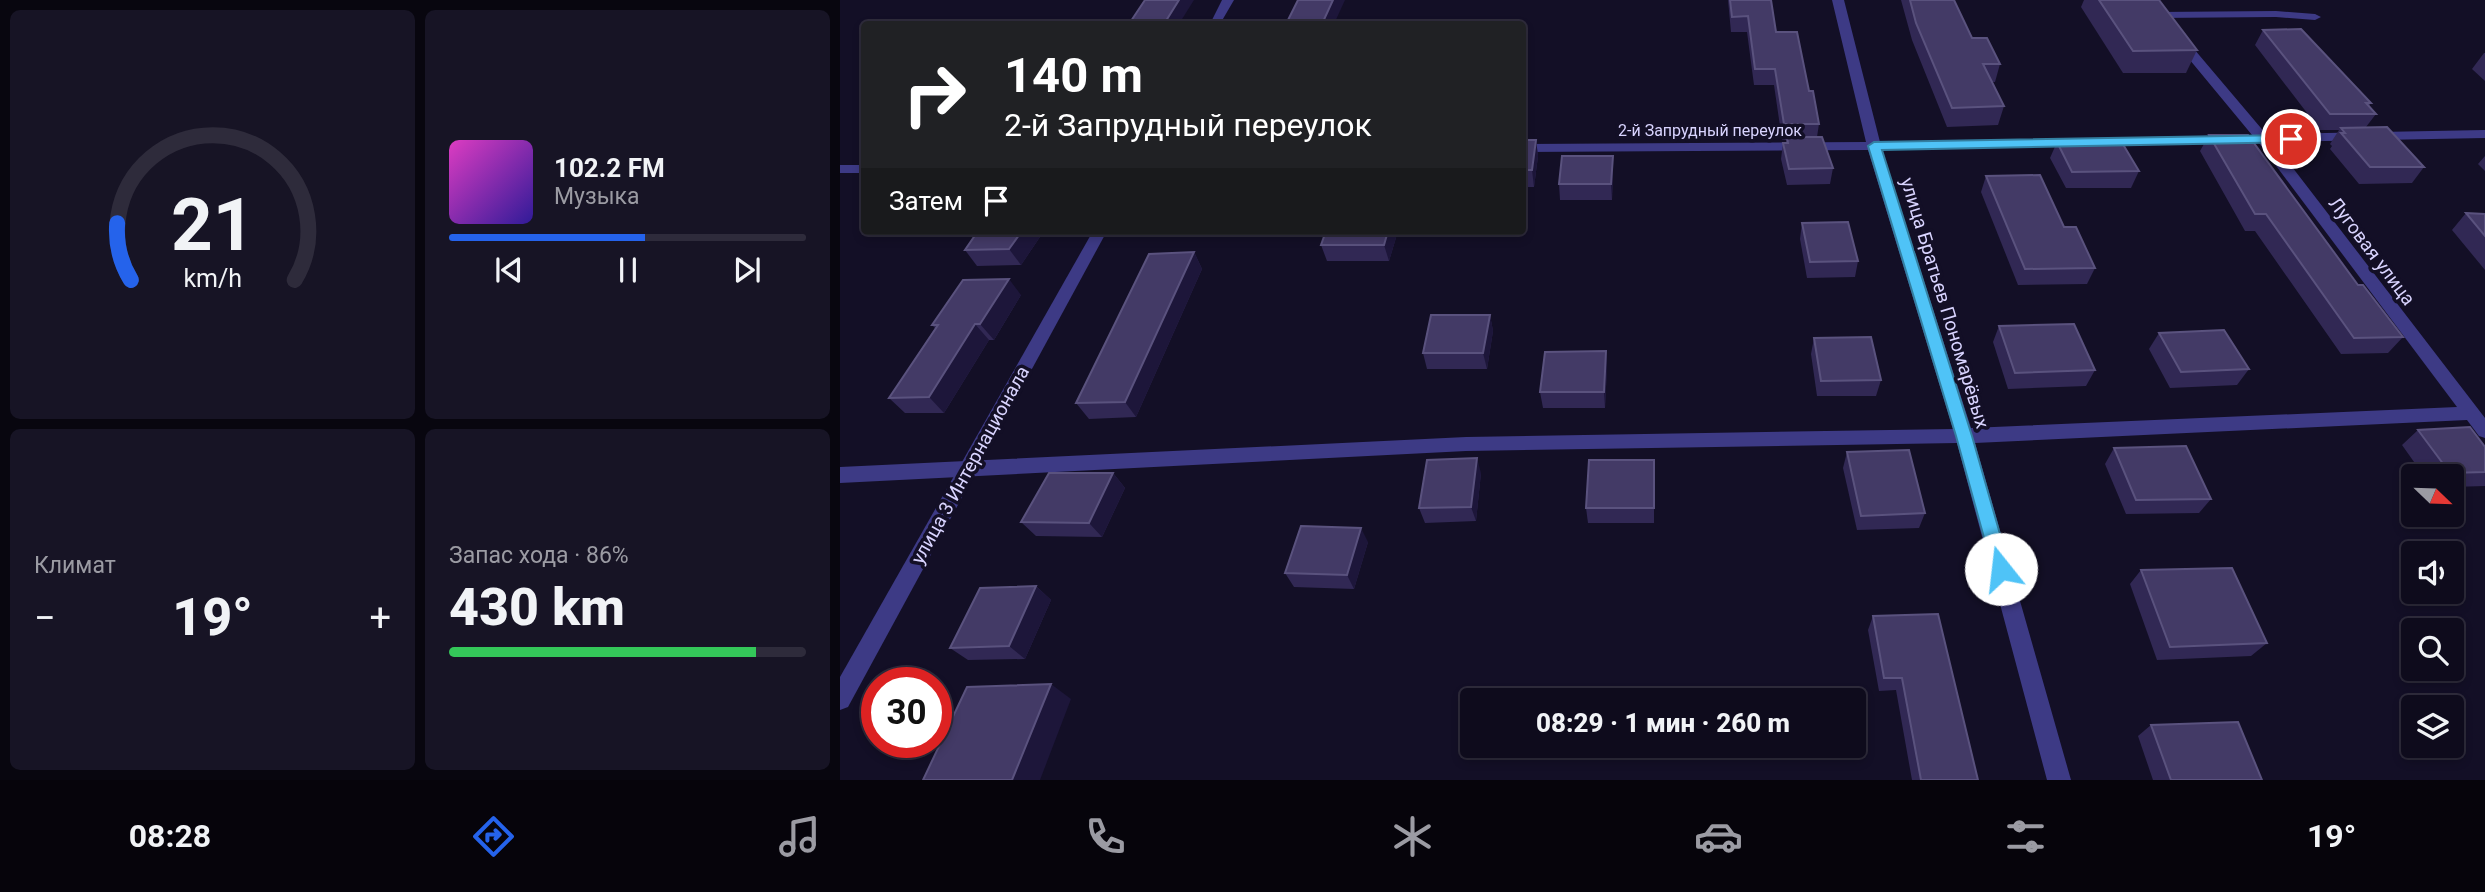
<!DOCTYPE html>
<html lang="ru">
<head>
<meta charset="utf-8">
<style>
	:root { --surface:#0e0b1c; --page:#171425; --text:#f1f3f6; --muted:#9b9ba3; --line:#2e2b3b; --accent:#2563eb }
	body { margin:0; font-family:Roboto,sans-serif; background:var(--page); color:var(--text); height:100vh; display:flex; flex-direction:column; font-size:26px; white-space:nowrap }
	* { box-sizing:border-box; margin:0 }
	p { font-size:23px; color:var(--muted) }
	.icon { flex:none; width:38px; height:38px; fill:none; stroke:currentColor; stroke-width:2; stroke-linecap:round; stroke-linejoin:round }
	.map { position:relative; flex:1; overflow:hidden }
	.drawer { display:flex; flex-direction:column; gap:10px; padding:10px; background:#08060f; width:840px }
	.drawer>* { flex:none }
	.guide { position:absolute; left:21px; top:21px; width:665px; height:214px; border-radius:7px; box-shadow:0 4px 10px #0003,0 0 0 2px var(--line); background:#202124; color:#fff; overflow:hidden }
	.needle { width:46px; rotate:113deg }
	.buttons { position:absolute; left:1561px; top:464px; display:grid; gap:14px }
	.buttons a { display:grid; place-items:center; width:63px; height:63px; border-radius:7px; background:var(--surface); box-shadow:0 4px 10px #0003,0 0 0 2px var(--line); font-size:35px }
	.speed { position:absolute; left:21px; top:667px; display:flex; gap:14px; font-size:35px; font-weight:700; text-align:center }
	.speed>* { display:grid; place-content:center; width:91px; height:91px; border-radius:50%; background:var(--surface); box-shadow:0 4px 10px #0003,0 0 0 2px var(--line); line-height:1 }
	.speed .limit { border:10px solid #d22; background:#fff; color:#111 }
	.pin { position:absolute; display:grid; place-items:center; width:60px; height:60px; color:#fff; margin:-30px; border:4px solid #fff; border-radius:50%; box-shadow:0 2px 7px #0007 }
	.me { position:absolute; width:77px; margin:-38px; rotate:344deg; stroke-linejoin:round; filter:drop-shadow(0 0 5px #0008) }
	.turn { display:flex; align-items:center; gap:24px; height:147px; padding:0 28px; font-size:32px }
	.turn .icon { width:91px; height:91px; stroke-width:2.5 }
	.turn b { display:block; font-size:49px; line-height:60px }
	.then { display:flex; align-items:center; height:66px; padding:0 28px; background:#0003; gap:14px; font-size:26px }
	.big { font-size:52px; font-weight:800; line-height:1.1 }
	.drawer .tile { flex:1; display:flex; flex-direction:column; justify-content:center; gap:10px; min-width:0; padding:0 24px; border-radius:10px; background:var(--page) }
	.drawer .dial { align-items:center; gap:0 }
	.dial svg { height:182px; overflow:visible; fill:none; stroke:var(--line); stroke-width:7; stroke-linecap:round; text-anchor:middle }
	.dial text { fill:var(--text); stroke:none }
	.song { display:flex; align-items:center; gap:21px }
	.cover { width:84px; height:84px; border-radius:10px; background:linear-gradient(135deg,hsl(310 70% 55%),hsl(250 70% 35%)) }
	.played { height:7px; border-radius:4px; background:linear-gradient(90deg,var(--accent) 55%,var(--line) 55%) }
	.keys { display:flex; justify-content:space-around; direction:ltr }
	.heat { display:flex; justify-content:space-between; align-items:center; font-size:38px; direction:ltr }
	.charge { height:10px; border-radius:5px; background:linear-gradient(90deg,#34c759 86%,var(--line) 0) }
	.drawer .tiles { flex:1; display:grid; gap:10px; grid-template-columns:repeat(2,1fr) }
	.trip { position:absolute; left:620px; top:688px; width:406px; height:70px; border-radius:7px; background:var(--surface); box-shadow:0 4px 10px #0003,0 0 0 2px var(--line); font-weight:800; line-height:70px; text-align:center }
	.menu { display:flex; height:112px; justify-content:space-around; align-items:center; background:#06040b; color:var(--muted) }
	.menu .icon { width:49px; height:49px }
	.menu .active { color:var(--accent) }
	.menu b { font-size:32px; color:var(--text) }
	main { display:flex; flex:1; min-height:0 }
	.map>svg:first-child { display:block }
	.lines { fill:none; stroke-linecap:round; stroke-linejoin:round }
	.service { fill:#3d3a85; fill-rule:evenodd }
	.minor { fill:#3d3a85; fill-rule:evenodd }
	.tertiary { fill:#3d3a85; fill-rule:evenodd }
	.wall { fill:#312854 }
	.shaded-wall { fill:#1d163a }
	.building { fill:#433a66; stroke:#5a527e; stroke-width:2 }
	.route { fill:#4fc3f7; stroke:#337fa1; stroke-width:2 }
	.labels { text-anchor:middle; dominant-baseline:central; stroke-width:7; stroke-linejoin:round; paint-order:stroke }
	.far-street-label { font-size:16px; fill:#d9d4ff; stroke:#130f26 }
	.street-label { font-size:19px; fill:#d9d4ff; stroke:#130f26 }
</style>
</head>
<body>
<main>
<section class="drawer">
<div class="tiles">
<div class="tile dial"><svg viewBox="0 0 100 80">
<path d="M14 69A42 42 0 1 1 86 69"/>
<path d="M14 69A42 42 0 0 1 8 44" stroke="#2563eb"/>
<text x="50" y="56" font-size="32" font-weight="700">21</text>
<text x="50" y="72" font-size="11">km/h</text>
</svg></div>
<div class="tile">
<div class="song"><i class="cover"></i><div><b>102.2 FM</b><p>Музыка</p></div></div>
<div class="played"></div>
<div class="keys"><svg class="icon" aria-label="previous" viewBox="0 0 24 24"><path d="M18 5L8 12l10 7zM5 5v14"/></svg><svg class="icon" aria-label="pause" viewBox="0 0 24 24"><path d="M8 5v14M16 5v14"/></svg><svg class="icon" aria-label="next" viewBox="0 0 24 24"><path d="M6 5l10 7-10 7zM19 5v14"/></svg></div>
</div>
<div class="tile"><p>Климат</p>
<div class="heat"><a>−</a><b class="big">19°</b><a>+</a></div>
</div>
<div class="tile"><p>Запас хода · 86%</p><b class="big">430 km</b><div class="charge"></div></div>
</div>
</section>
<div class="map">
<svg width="1645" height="780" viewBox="0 0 1645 780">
	<rect width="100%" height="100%" fill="#130f26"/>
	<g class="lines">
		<!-- service -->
		<path class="service" d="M1436 11 1475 14 1481 17 1475 20 1436 17 1317 18 1311 15 1317 12Z"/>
		<!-- minor -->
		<g class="minor">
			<path d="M992 0H1004L1040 142 1412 135 1335 42V36H1343L1426 134 1645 130V138L1433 142 1645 418V438L1639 436 1627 420 1135 443 1231 780H1207L1117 443 626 451 0 483V467L626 437 1113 429 1028 150 682 152V144L1026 142ZM1419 143 1617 407 1131 428 1042 150Z"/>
			<rect x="0" y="165" width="24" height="8"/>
		</g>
		<!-- tertiary -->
		<g class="tertiary">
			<path d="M382 0H394L380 24H370Z"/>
			<path d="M253 231H267L8 707 0 710V677Z"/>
		</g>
	</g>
	<!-- wall -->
	<g class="wall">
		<path d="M888 0H931L936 32 969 91 979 124 977 137 993 168 990 184 947 185 941 159 943 143H946V140H942L934 85H914L907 32H891Z"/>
		<path d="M1061 0H1114L1132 38 1160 64 1155 82H1152L1164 106 1158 125 1107 127 1072 40Z"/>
		<path d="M1244 0H1319L1357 50 1346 73H1283L1241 7Z"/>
		<path d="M1423 30 1531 103 1529 106 1536 114 1526 127 1584 167 1572 183 1519 184 1490 149 1492 146 1490 144 1499 130H1480L1415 45Z"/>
		<path d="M1644 53H1645V81L1632 69Z"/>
		<path d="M1369 135 1518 285 1563 337 1548 353 1501 354 1415 231H1405L1360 151Z"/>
		<path d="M682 140H696L698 156 694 187H682Z"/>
		<path d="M1217 142 1299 171 1291 188H1226L1210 158Z"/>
		<path d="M773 156V172L772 200H720L719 184Z"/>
		<path d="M1645 156V171L1638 164Z"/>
		<path d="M1146 176 1224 227 1255 268 1247 284 1178 285 1141 192Z"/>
		<path d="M1626 213 1645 214V270L1612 230Z"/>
		<path d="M962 223 1018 261 1015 277 967 278 960 239Z"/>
		<path d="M138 231H204L181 265 137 266 125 250Z"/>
		<path d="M486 231H558L549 261H487L481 245Z"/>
		<path d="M354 252 362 269 296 417 249 419 236 403Z"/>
		<path d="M181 295 154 340H149L104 413H65L49 398 95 328 92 325Z"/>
		<path d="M650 315 653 331 647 369H587L583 353Z"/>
		<path d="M1159 326 1255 370 1246 386 1168 389 1153 342Z"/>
		<path d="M1319 333 1409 369 1397 385 1330 388 1309 349Z"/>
		<path d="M974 338 1041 380 1036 396H977L971 354Z"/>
		<path d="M766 351 767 367 765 408H703L700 392Z"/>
		<path d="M1578 430 1645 447V486L1612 487V476H1584L1562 445Z"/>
		<path d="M1274 448 1371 499 1359 513 1286 514 1265 464Z"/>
		<path d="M1007 452 1085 513 1079 528 1017 530 1003 468Z"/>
		<path d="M814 460V523H748L746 508Z"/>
		<path d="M273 473 285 488 262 537 196 536 181 522Z"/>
		<path d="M641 473 636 521 585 523 579 508Z"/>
		<path d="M528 542 514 589 454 587 445 573Z"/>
		<path d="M1301 570 1427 643 1411 656 1317 660 1290 584Z"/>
		<path d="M196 586 211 600 185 659 128 660 110 648Z"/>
		<path d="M1033 616 1138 780H1072L1056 690 1039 691 1028 630Z"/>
		<path d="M1311 725 1422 780H1313L1298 736Z"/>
	</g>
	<!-- shaded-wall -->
	<g class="shaded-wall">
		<path d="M339 0H354L339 24H324Z"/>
		<path d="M493 0H505L494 24H482Z"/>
		<path d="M696 140 698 156 694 187 692 170Z"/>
		<path d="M773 156V172L772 200 771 184Z"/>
		<path d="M182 231H204L181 265 169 249Z"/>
		<path d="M548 231H558L549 261 544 245Z"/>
		<path d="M354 252 362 269 296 417 285 402Z"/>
		<path d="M169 279 181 295 154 340 140 324Z"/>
		<path d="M650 315 653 331 647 369 643 353Z"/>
		<path d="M135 324 149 340 104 413 89 397Z"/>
		<path d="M766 351 767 367 765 408 764 392Z"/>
		<path d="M637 458 641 473 636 521 631 507Z"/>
		<path d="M273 473 285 488 262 537 249 523Z"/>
		<path d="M521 528 528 542 514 589 507 575Z"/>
		<path d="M196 586 211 600 185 659 169 646Z"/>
		<path d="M211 684 231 699 200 780H172Z"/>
	</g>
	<!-- building -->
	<g class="building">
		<path d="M305 0H339L324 24H289Z"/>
		<path d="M458 0H493L482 24H446Z"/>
		<path d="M890 0H931L936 32H957L969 91H973L979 124H944L935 69H915L908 16 892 17Z"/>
		<path d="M1070 0H1114L1132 38H1147L1160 64H1143L1164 106 1112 108 1076 23Z"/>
		<path d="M1259 0H1319L1357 50 1293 51Z"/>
		<path d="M1461 29 1531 103H1526L1536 114H1490L1423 30Z"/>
		<path d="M1547 127 1584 167H1530L1501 133H1505L1501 128Z"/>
		<path d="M1369 135H1408L1518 285H1523L1563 337 1514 338 1426 214H1415Z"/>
		<path d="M947 137H982L993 168 949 169 943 143H948Z"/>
		<path d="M682 140H696L692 170H682Z"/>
		<path d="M1281 141 1299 171 1232 172 1217 142Z"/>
		<path d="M722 156H773L771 184H719Z"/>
		<path d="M1200 175 1224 227H1236L1255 268 1185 269 1146 176Z"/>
		<path d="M1626 213 1645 214V236Z"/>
		<path d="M1008 222 1018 261 970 262 962 223Z"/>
		<path d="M138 231H182L169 249 125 250Z"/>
		<path d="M486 231H548L544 245H481Z"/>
		<path d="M354 252 285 402 236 403 309 254Z"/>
		<path d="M169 279 140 324H135L89 397 49 398 98 325H92L123 280Z"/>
		<path d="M591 315H650L643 353H583Z"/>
		<path d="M1234 324 1255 370 1175 373 1159 326Z"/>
		<path d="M1384 330 1409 369 1341 372 1319 333Z"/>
		<path d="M1031 337 1041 380 981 381 974 338Z"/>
		<path d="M766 351 764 392H700L705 352Z"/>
		<path d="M1630 427 1645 447V472L1610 473 1578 430Z"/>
		<path d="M1346 446 1371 499 1296 500 1274 448Z"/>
		<path d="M1069 450 1085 513 1021 516 1007 452Z"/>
		<path d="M637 458 631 507 579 508 587 460Z"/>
		<path d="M749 460H814V508H746Z"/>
		<path d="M209 473H273L249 523 181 522Z"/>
		<path d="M461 526 521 528 507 575 445 573Z"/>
		<path d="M1392 568 1427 643 1330 647 1301 570Z"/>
		<path d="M196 586 169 646 110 648 140 588Z"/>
		<path d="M1098 614 1138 780H1081L1062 678H1044L1033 616Z"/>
		<path d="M211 684 172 780H83L127 687Z"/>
		<path d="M1398 722 1422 780H1331L1311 725Z"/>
	</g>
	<!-- route -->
	<path class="route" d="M1451 135 1456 136V142L1042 150 1132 436 1170 569 1167 574 1161 577 1154 574 1116 436 1028 146 1034 142Z"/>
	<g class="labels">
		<!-- far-street labels -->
		<g class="far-street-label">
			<text x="870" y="130">2-й Запрудный переулок</text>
		</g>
		<!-- street labels -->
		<g class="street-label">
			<text transform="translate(1532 251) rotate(53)">Луговая улица</text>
			<text transform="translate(1105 303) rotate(73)">улица Братьев Пономарёвых</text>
			<text transform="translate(130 465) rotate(-61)">улица 3 Интернационала</text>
		</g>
	</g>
</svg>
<div class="buttons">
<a><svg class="needle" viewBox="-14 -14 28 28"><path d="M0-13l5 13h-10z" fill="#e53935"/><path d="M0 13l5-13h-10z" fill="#9b9ba3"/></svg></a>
<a><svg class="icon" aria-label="sound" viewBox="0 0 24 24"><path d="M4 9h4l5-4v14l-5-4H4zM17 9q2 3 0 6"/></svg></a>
<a><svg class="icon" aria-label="search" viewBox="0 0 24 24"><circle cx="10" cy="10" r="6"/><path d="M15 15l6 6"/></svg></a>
<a><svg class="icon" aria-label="layers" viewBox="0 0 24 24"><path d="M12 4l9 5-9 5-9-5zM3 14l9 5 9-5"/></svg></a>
</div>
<div class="speed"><div class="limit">30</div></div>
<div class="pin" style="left:1451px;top:139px;background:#d93025"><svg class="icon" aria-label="arrive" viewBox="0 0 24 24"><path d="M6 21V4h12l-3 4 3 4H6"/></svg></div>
<svg class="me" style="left:1161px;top:569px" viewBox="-20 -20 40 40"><circle r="19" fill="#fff"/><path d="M0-13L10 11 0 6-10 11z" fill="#4fc3f7"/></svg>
<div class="trip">08:29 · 1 мин · 260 m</div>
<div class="guide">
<div class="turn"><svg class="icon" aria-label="right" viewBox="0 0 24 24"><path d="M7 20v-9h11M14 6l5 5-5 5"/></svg><div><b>140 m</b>2-й Запрудный переулок</div></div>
<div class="then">Затем<svg class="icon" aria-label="arrive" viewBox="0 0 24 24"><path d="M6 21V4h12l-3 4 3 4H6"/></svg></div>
</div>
</div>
</main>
<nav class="menu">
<b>08:28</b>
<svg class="icon active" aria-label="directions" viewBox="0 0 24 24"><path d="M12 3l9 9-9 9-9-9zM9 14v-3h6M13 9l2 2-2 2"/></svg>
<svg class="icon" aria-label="music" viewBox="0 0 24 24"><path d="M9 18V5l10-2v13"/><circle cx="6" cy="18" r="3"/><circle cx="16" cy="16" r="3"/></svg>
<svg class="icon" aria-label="phone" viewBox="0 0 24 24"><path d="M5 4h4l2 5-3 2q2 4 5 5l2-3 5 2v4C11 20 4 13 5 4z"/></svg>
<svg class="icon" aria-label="climate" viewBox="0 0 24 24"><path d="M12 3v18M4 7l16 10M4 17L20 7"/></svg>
<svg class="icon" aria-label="car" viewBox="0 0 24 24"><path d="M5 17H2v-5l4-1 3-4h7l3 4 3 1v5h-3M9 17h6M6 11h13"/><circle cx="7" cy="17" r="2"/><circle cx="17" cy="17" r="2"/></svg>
<svg class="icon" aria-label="filters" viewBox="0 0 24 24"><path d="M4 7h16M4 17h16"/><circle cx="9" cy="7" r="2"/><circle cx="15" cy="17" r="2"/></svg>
<b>19°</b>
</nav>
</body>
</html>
